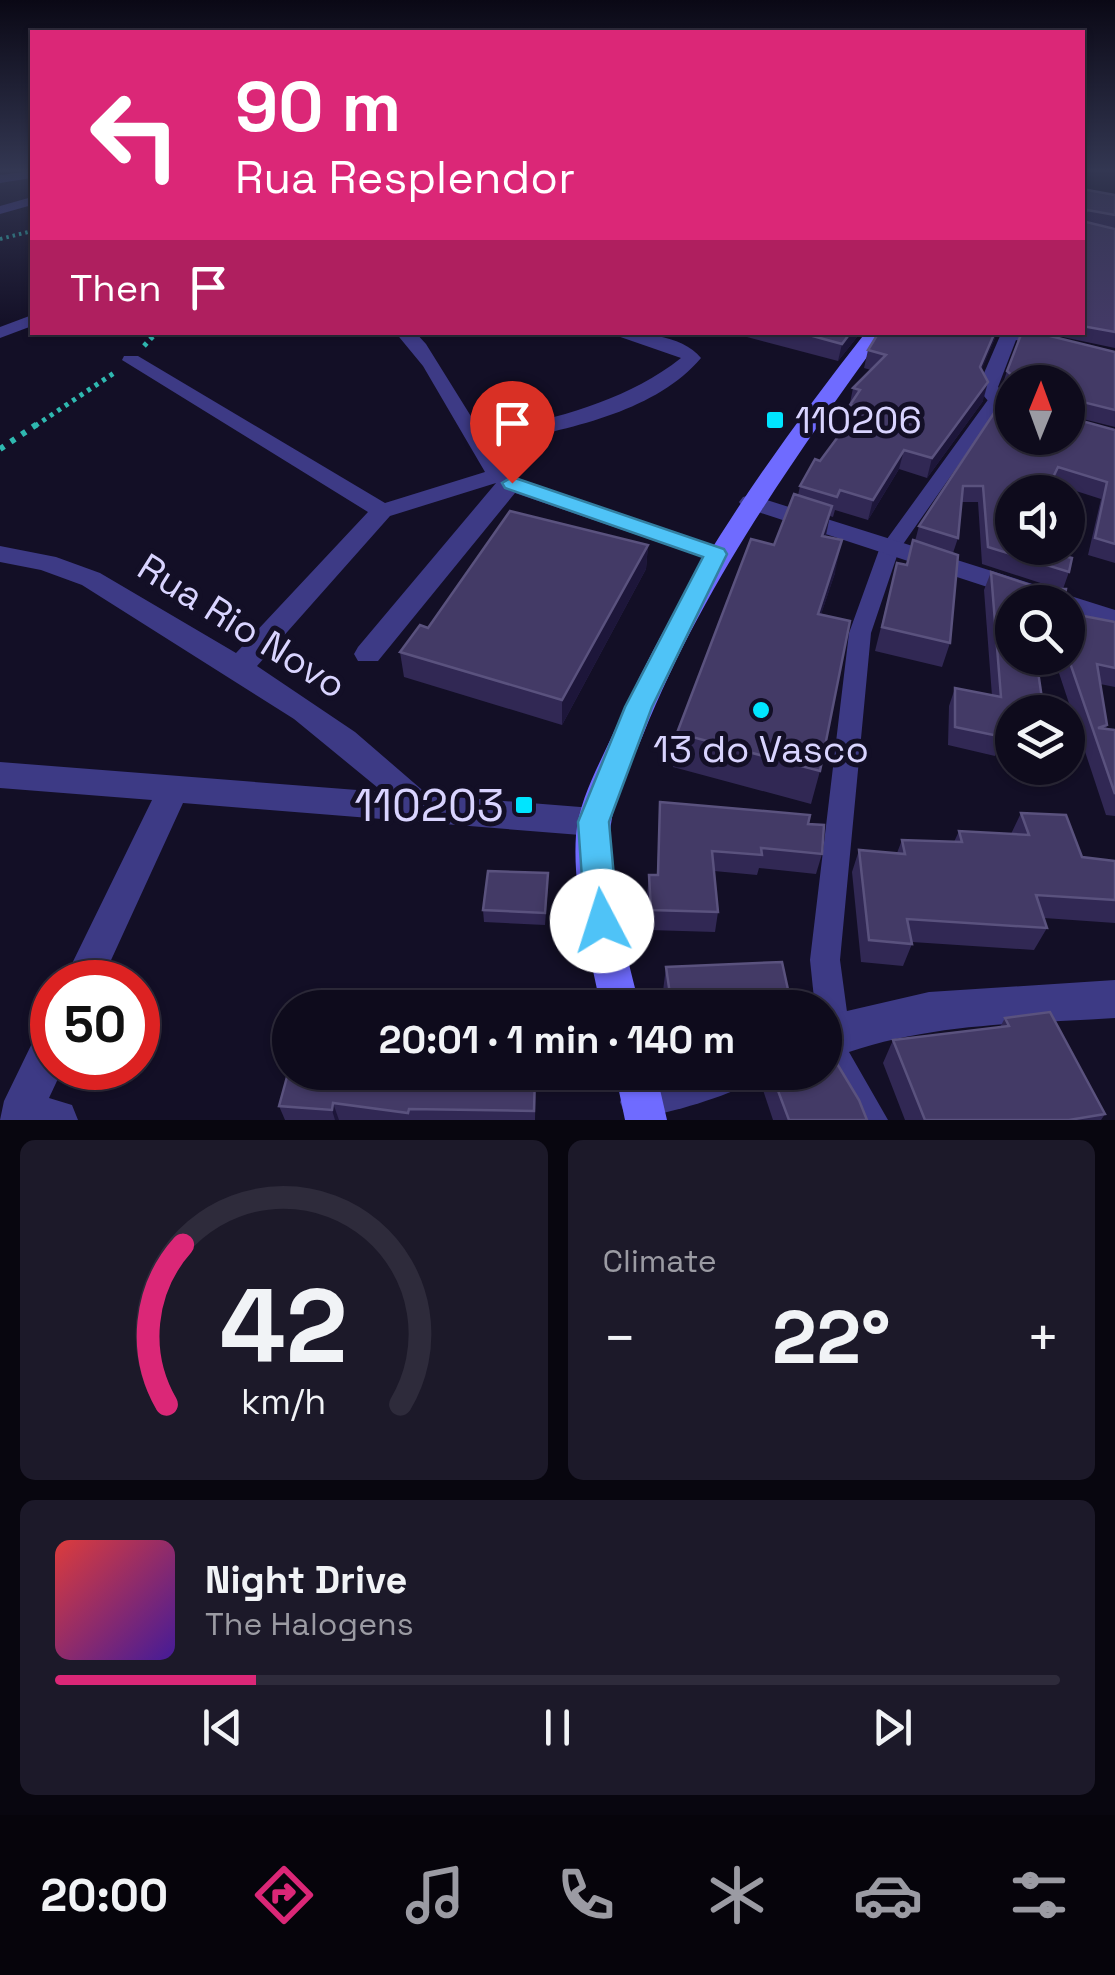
<!DOCTYPE html>
<html lang="en">
<head>
<meta charset="utf-8">
<style>
	:root { --surface:#0e0b1c; --page:#1c1929; --text:#f1f3f6; --muted:#9b9ba3; --line:#2e2b3b; --accent:#db2777 }
	body { margin:0; font-family:"Space Grotesk",sans-serif; background:var(--page); color:var(--text); height:100vh; display:flex; flex-direction:column; font-size:38px; white-space:nowrap }
	* { box-sizing:border-box; margin:0 }
	p { font-size:32px; color:var(--muted) }
	.icon { flex:none; width:55px; height:55px; fill:none; stroke:currentColor; stroke-width:2; stroke-linecap:round; stroke-linejoin:round }
	.map { position:relative; height:1120px; overflow:hidden }
	.side { display:flex; flex-direction:column; gap:20px; padding:20px; background:#08060f; flex:1 }
	.side>* { flex:none }
	.guide { position:absolute; left:30px; top:30px; width:1055px; height:305px; border-radius:0px; box-shadow:0 2px 8px #0004,0 0 0 2px var(--line); background:#db2777; color:#fff; overflow:hidden }
	.needle { width:65px; rotate:1deg }
	.buttons { position:absolute; left:995px; top:365px; display:grid; gap:20px }
	.buttons a { display:grid; place-items:center; width:90px; height:90px; border-radius:50%; background:var(--surface); box-shadow:0 2px 8px #0004,0 0 0 2px var(--line); font-size:50px }
	.speed { position:absolute; left:30px; top:960px; display:flex; gap:20px; font-size:50px; font-weight:700; text-align:center }
	.speed>* { display:grid; place-content:center; width:130px; height:130px; border-radius:50%; background:var(--surface); box-shadow:0 2px 8px #0004,0 0 0 2px var(--line); line-height:1 }
	.speed .limit { border:15px solid #d22; background:#fff; color:#111 }
	.pin { position:absolute; display:grid; place-items:center; width:85px; height:85px; color:#fff; margin:-102px -42px; border-radius:50% 50% 50% 0; rotate:-45deg; box-shadow:0 0 10px #0007 }
	.pin .icon { rotate:45deg }
	.me { position:absolute; width:110px; margin:-55px; rotate:355deg; stroke-linejoin:round; filter:drop-shadow(0 0 8px #0008) }
	.turn { display:flex; align-items:center; gap:35px; height:210px; padding:0 40px; font-size:45px }
	.turn .icon { width:130px; height:130px; stroke-width:2.5 }
	.turn b { display:block; font-size:70px; line-height:85px }
	.then { display:flex; align-items:center; height:95px; padding:0 40px; background:#0003; gap:20px; font-size:38px }
	.big { font-size:75px; font-weight:600; line-height:1.1 }
	.side .widget { flex:1; display:flex; flex-direction:column; justify-content:center; gap:15px; min-width:0; padding:0 35px; border-radius:15px; background:var(--page) }
	.side .dial { align-items:center; gap:0 }
	.dial svg { height:260px; overflow:visible; fill:none; stroke:var(--line); stroke-width:7; stroke-linecap:round; text-anchor:middle }
	.dial text { fill:var(--text); stroke:none }
	.song { display:flex; align-items:center; gap:30px }
	.cover { width:120px; height:120px; border-radius:15px; background:linear-gradient(135deg,hsl(0 70% 55%),hsl(260 70% 35%)) }
	.played { height:10px; border-radius:5px; background:linear-gradient(90deg,var(--accent) 20%,var(--line) 20%) }
	.keys { display:flex; justify-content:space-around; direction:ltr }
	.heat { display:flex; justify-content:space-between; align-items:center; font-size:55px; direction:ltr }
	.side .tiles { flex:1; display:grid; gap:20px; grid-template-columns:1fr 1fr }
	.widget:last-child { grid-column:span 2 }
	.trip { position:absolute; left:272px; top:990px; width:570px; height:100px; border-radius:50px; background:var(--surface); box-shadow:0 2px 8px #0004,0 0 0 2px var(--line); font-weight:600; line-height:100px; text-align:center }
	.tabs { display:flex; height:160px; justify-content:space-around; align-items:center; background:#06040b; color:var(--muted) }
	.tabs .icon { width:70px; height:70px }
	.tabs .active { color:var(--accent) }
	.tabs b { font-size:45px; color:var(--text) }
	.map>svg:first-child { display:block }
	.lines { fill:none; stroke-linecap:round; stroke-linejoin:round }
	.path-far2 { stroke:#2fb8b0; stroke-width:4; stroke-dasharray:2.5 4; stroke-linecap:butt }
	.path-far1 { stroke:#2fb8b0; stroke-width:5; stroke-dasharray:4 5; stroke-linecap:butt }
	.path { stroke:#2fb8b0; stroke-width:6; stroke-dasharray:5 8; stroke-linecap:butt }
	.service { fill:#3d3a85; fill-rule:evenodd }
	.minor { fill:#3d3a85; fill-rule:evenodd }
	.secondary { fill:#6f6bff; fill-rule:evenodd }
	.wall { fill:#312854 }
	.shaded-wall { fill:#1d163a }
	.building { fill:#433a66; stroke:#5a527e; stroke-width:2.5 }
	.route { fill:#4fc3f7; stroke:#337fa1; stroke-width:2.5 }
	.poi-dot { fill:#00e5ff; stroke:#130f26; stroke-width:4 }
	.labels { text-anchor:middle; dominant-baseline:central; stroke-width:10; stroke-linejoin:round; paint-order:stroke }
	.poi-label { font-size:38px; fill:#d9d4ff; stroke:#130f26; text-anchor:start }
	.street-label { font-size:38px; fill:#d9d4ff; stroke:#130f26 }
	.near-poi-label { font-size:45px; fill:#d9d4ff; stroke:#130f26; text-anchor:end }
</style>
</head>
<body>
<div class="map">
<svg width="1115" height="1120" viewBox="0 0 1115 1120">
	<rect width="100%" height="100%" fill="#130f26"/>
	<g class="lines">
		<!-- path-far2 -->
		<path class="path-far2" d="M0 239 32 231"/>
		<!-- path-far1 -->
		<g class="path-far1">
			<path d="M144 346 157 332"/>
			<path d="M35 426 117 371"/>
		</g>
		<!-- path -->
		<path class="path" d="M0 449 39 423"/>
		<!-- service -->
		<path class="service" d="M996 395 1004 400 899 550 871 633 840 960 850 1034 845 1045 888 1120H852L824 1072 825 1008H815L810 960 849 633 879 550 990 397Z"/>
		<!-- minor -->
		<g class="minor">
			<path d="M32 171V178L0 183V175Z"/>
			<path d="M32 197V205L0 214V206Z"/>
			<path d="M32 315V326L0 338V327Z"/>
			<path d="M395 332H415L426 344 482 434C552 419 624 403 681 358L606 332C636 332 682 334 701 358 653 415 558 431 489 445 494 454 500 464 507 470 542 501 675 533 725 549L728 554 725 559 716 562 515 493 378 661H358L354 654 358 647 496 483 390 516 257 666 355 732 428 795 593 808 605 812 610 822 605 832 593 836 183 803 101 982H63L152 800 0 788V762L383 792 294 719 82 585 41 570 0 562V546L56 557 100 573 236 653 368 512 122 360 124 356H138L385 503 485 472 423 366Z"/>
			<path d="M995 332H1029L1115 352V364L1016 340 998 387 1012 400V414C995 410 987 402 978 387L1000 336Z"/>
			<path d="M751 495 1115 610V628L1068 614V602H1033L743 507 739 502 743 497Z"/>
			<path d="M1115 980V1018C1017 1024 917 1023 825 1061V1018L834 1014 929 992Z"/>
			<path d="M52 1025V1068H63L49 1098 72 1105 78 1120H0L4 1101 38 1031Z"/>
			<path d="M667 1072H751L745 1086C719 1098 653 1120 626 1117L620 1102 626 1087Z"/>
		</g>
		<!-- secondary -->
		<g class="secondary">
			<path d="M866 332H885C790 464 704 584 643 735 630 767 611 801 610 836 608 893 627 953 640 1008H601C590 952 572 892 576 835 579 800 598 767 612 736 677 588 767 458 866 332Z"/>
			<path d="M615 1072H656L667 1120H625Z"/>
		</g>
	</g>
	<!-- wall -->
	<g class="wall">
		<path d="M1082 189 1115 195V228L1100 225 1115 229V348L1039 332H1082Z"/>
		<path d="M728 332H861L838 361Z"/>
		<path d="M995 338 981 370 983 401 927 478 899 469 868 520 835 510 833 517 830 516 826 536 835 573 821 614 820 771 811 804 673 767 677 733 774 545 798 495 800 486 848 424 846 423 853 388 871 370 864 368 868 350Z"/>
		<path d="M1115 352V427L1071 416V418L1115 430V563L1088 555 1101 499 1051 483 1047 492H1012V548L1069 572 1063 589 1064 602H1038L1044 589H1059L982 564 978 502H962L958 538 953 553 950 643 942 667 875 651 897 563 906 565 913 540 915 541 919 526 1068 382H1012V395L1002 386 1007 371Z"/>
		<path d="M648 545 646 569 562 725 404 677 400 652 428 628Z"/>
		<path d="M991 572 1012 602V746L1000 744 995 756 948 745 949 706 955 688 992 696 984 590Z"/>
		<path d="M1115 622V687L1100 684 1107 725 1106 729 1115 730V816L1106 815 1054 658H1068Z"/>
		<path d="M660 802 808 824 822 854 816 874 759 868 757 875 714 871 718 912 715 932 649 930 647 895 649 875H657Z"/>
		<path d="M1021 813 1082 857 1115 861V923L1044 918 1047 928 1034 950 912 942V944L903 966 861 962 852 872 859 850 897 853 902 840 954 842 959 831 1011 834Z"/>
		<path d="M548 886 545 925 484 922 483 910Z"/>
		<path d="M666 967 792 1008H666L663 991Z"/>
		<path d="M1005 1018 1105 1114 1101 1120H905L883 1063 893 1040 1000 1027Z"/>
		<path d="M290 1072H536L535 1120H285L279 1106Z"/>
		<path d="M766 1072H825L867 1120H773L762 1087Z"/>
	</g>
	<!-- shaded-wall -->
	<g class="shaded-wall">
		<path d="M851 332H861L838 361 842 344Z"/>
		<path d="M995 332H997L995 338 975 386 980 367Z"/>
		<path d="M988 382 983 401 927 478 932 458Z"/>
		<path d="M904 450 899 469 868 520 873 500Z"/>
		<path d="M832 506 825 538 822 536Z"/>
		<path d="M842 540 835 573 810 647 818 614Z"/>
		<path d="M648 545 646 569 562 725V700Z"/>
		<path d="M1036 587 1030 602H1021L1026 589Z"/>
		<path d="M333 1103 339 1120H335L332 1110Z"/>
	</g>
	<!-- building -->
	<g class="building">
		<path d="M1082 189 1115 195V215L1087 210 1082 221Z"/>
		<path d="M1082 221 1115 229V332L1082 326Z"/>
		<path d="M798 332H851L842 344Z"/>
		<path d="M879 332H995L980 367 988 382 932 458 904 450 873 500 840 490 837 497 800 486 815 459 820 461 860 407 850 405 860 390 853 388 886 355 868 350Z"/>
		<path d="M1022 332H1034L1115 352V410L1075 400 1070 403 1071 418 1115 430V544L1095 538 1107 482 1058 467 1046 492H1012V548H1032L1072 558 1069 572 988 547 983 486H963L958 538 919 526 1004 398 1012 401V438H1068V382H1020L1007 371Z"/>
		<path d="M794 494 832 506 822 536 842 540 818 614 850 621 820 771 677 733 751 539 774 545Z"/>
		<path d="M510 511 648 545 562 700 400 652 420 625 428 628Z"/>
		<path d="M913 540 958 555 950 643 882 627 897 563 907 565Z"/>
		<path d="M991 572 1036 587 1026 589 1028 602H1012V658H1036L1044 712H1012V727L1003 725V737L955 727V688L1001 697Z"/>
		<path d="M1044 589H1066L1064 602H1048Z"/>
		<path d="M1068 613 1115 622V668L1097 664 1107 725 1098 728 1115 730V794L1068 657Z"/>
		<path d="M660 802 810 815 808 824 824 825 822 854 761 848 762 855 712 851 718 912 651 910 649 875H658Z"/>
		<path d="M1021 813 1066 815 1082 857 1115 861V900L1036 895 1047 928 907 919 912 944 869 940 859 850 905 854 902 840 962 842 959 831 1029 835Z"/>
		<path d="M488 871 548 873 545 913 483 910Z"/>
		<path d="M782 962 792 1008H672L666 967Z"/>
		<path d="M1050 1012 1105 1114 1069 1120H925L893 1040 1009 1026 1005 1018Z"/>
		<path d="M830 1052 859 1100 867 1120H789L771 1072H825V1053Z"/>
		<path d="M290 1066V1072H535L534 1111 409 1109 408 1113 333 1103 332 1110 279 1106Z"/>
	</g>
	<!-- sky -->
	<linearGradient id="sky" x2="0" y2="1"><stop stop-color="#0a0815"/><stop offset="0.52" stop-color="#333752"/><stop offset="1" stop-color="#333752" stop-opacity="0"/></linearGradient>
	<rect width="1115" height="328" fill="url(#sky)"/>
	<!-- route -->
	<path class="route" d="M512 477 724 549 727 554 652 707 609 822 618 921 613 932 602 936 590 932 585 921 578 822 625 707 703 557 505 488 502 483Z"/>
	<!-- markers -->
	<g class="poi-dot">
		<rect x="765" y="410" width="20" height="20" rx="5"/>
		<circle cx="761" cy="710" r="10"/>
		<rect x="514" y="795" width="20" height="20" rx="5"/>
	</g>
	<g class="labels">
		<!-- poi labels -->
		<g class="poi-label">
			<text x="795" y="420">110206</text>
			<text x="761" y="749" text-anchor="middle">13 do Vasco</text>
		</g>
		<!-- street labels -->
		<g class="street-label">
			<text transform="translate(242 626) rotate(32)">Rua Rio Novo</text>
		</g>
		<!-- near-poi labels -->
		<g class="near-poi-label">
			<text x="504" y="805">110203</text>
		</g>
	</g>
</svg>
<div class="buttons">
<a><svg class="needle" viewBox="-14 -14 28 28"><path d="M0-13l5 13h-10z" fill="#e53935"/><path d="M0 13l5-13h-10z" fill="#9b9ba3"/></svg></a>
<a><svg class="icon" aria-label="sound" viewBox="0 0 24 24"><path d="M4 9h4l5-4v14l-5-4H4zM17 9q2 3 0 6"/></svg></a>
<a><svg class="icon" aria-label="search" viewBox="0 0 24 24"><circle cx="10" cy="10" r="6"/><path d="M15 15l6 6"/></svg></a>
<a><svg class="icon" aria-label="layers" viewBox="0 0 24 24"><path d="M12 4l9 5-9 5-9-5zM3 14l9 5 9-5"/></svg></a>
</div>
<div class="speed"><div class="limit">50</div></div>
<div class="pin" style="left:512px;top:483px;background:#d93025"><svg class="icon" aria-label="arrive" viewBox="0 0 24 24"><path d="M6 21V4h12l-3 4 3 4H6"/></svg></div>
<svg class="me" style="left:602px;top:921px" viewBox="-20 -20 40 40"><circle r="19" fill="#fff"/><path d="M0-13L10 11 0 6-10 11z" fill="#4fc3f7"/></svg>
<div class="trip">20:01 · 1 min · 140 m</div>
<div class="guide">
<div class="turn"><svg class="icon" aria-label="left" viewBox="0 0 24 24"><path d="M17 20v-9H6M10 6l-5 5 5 5"/></svg><div><b>90 m</b>Rua Resplendor</div></div>
<div class="then">Then<svg class="icon" aria-label="arrive" viewBox="0 0 24 24"><path d="M6 21V4h12l-3 4 3 4H6"/></svg></div>
</div>
</div>
<section class="side">
<div class="tiles">
<div class="widget dial"><svg viewBox="0 0 100 80">
<path d="M14 69A42 42 0 1 1 86 69"/>
<path d="M14 69A42 42 0 0 1 19 20" stroke="#db2777"/>
<text x="50" y="56" font-size="32" font-weight="700">42</text>
<text x="50" y="72" font-size="11">km/h</text>
</svg></div>
<div class="widget"><p>Climate</p>
<div class="heat"><a>−</a><b class="big">22°</b><a>+</a></div>
</div>
<div class="widget">
<div class="song"><i class="cover"></i><div><b>Night Drive</b><p>The Halogens</p></div></div>
<div class="played"></div>
<div class="keys"><svg class="icon" aria-label="previous" viewBox="0 0 24 24"><path d="M18 5L8 12l10 7zM5 5v14"/></svg><svg class="icon" aria-label="pause" viewBox="0 0 24 24"><path d="M8 5v14M16 5v14"/></svg><svg class="icon" aria-label="next" viewBox="0 0 24 24"><path d="M6 5l10 7-10 7zM19 5v14"/></svg></div>
</div>
</div>
</section>
<nav class="tabs">
<b>20:00</b>
<svg class="icon active" aria-label="directions" viewBox="0 0 24 24"><path d="M12 3l9 9-9 9-9-9zM9 14v-3h6M13 9l2 2-2 2"/></svg>
<svg class="icon" aria-label="music" viewBox="0 0 24 24"><path d="M9 18V5l10-2v13"/><circle cx="6" cy="18" r="3"/><circle cx="16" cy="16" r="3"/></svg>
<svg class="icon" aria-label="phone" viewBox="0 0 24 24"><path d="M5 4h4l2 5-3 2q2 4 5 5l2-3 5 2v4C11 20 4 13 5 4z"/></svg>
<svg class="icon" aria-label="climate" viewBox="0 0 24 24"><path d="M12 3v18M4 7l16 10M4 17L20 7"/></svg>
<svg class="icon" aria-label="car" viewBox="0 0 24 24"><path d="M5 17H2v-5l4-1 3-4h7l3 4 3 1v5h-3M9 17h6M6 11h13"/><circle cx="7" cy="17" r="2"/><circle cx="17" cy="17" r="2"/></svg>
<svg class="icon" aria-label="filters" viewBox="0 0 24 24"><path d="M4 7h16M4 17h16"/><circle cx="9" cy="7" r="2"/><circle cx="15" cy="17" r="2"/></svg>
</nav>
</body>
</html>
